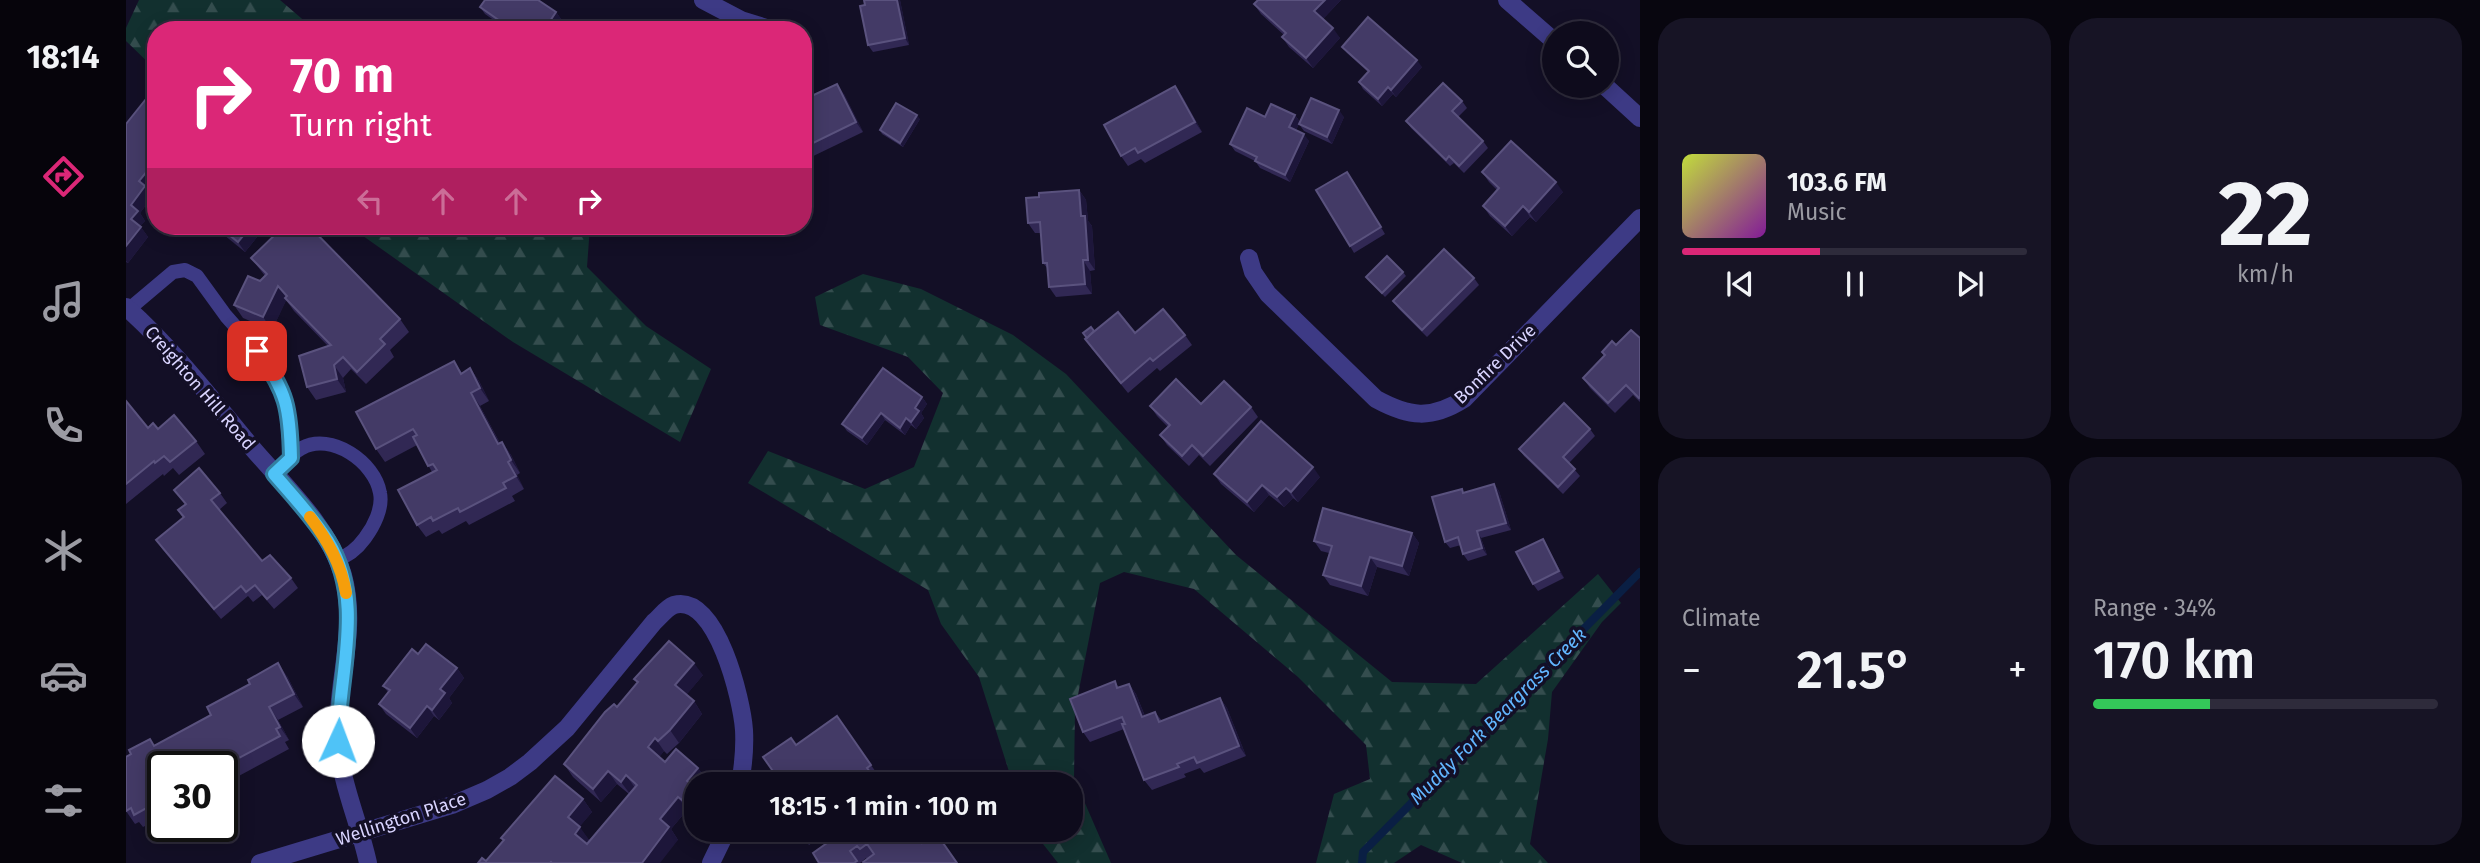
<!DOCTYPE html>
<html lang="en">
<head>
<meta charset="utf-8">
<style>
	:root { --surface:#0e0b1c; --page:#171425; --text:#f1f3f6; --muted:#9b9ba3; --line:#2e2b3b; --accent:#db2777 }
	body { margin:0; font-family:"Fira Sans",sans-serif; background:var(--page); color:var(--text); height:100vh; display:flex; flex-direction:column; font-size:26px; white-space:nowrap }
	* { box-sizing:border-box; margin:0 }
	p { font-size:23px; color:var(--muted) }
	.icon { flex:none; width:38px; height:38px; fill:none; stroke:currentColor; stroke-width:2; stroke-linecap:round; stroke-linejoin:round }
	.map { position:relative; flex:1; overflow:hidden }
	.panel { display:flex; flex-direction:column; gap:18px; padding:18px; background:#08060f; width:840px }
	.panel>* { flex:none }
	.guide { position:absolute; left:21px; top:21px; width:665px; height:214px; border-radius:28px; box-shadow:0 4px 18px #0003,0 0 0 2px var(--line); background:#db2777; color:#fff; overflow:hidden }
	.fabs { position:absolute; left:1416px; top:21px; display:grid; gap:14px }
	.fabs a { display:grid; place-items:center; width:77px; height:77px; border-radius:50%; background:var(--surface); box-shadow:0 4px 18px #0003,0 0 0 2px var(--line); font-size:35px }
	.speed { position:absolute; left:21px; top:751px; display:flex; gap:14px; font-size:35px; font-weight:700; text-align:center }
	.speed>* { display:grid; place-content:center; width:91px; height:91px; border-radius:50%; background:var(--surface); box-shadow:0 4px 18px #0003,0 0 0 2px var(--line); line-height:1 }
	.speed .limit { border:4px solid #111; border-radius:10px; background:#fff; color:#111 }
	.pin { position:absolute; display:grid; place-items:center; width:60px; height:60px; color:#fff; margin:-30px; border-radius:14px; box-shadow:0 4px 10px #0006 }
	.me { position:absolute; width:77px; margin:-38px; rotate:2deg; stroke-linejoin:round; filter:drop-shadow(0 0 5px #0008) }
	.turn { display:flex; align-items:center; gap:24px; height:147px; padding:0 28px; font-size:32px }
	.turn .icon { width:91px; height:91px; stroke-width:2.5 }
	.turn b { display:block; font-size:49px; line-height:60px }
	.lanes { display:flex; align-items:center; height:66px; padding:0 28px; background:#0003; justify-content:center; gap:35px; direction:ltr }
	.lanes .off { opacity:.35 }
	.big { font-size:52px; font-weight:600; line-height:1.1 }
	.panel .tile { flex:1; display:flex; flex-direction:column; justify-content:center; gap:10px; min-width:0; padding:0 24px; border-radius:28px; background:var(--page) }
	.panel .dial { align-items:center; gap:0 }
	.dial b { font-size:91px; line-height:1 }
	.song { display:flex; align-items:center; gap:21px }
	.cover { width:84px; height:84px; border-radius:10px; background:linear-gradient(135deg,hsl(70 70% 55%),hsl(290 70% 35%)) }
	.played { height:7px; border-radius:4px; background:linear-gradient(90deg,var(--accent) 40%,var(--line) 40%) }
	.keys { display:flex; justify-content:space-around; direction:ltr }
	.heat { display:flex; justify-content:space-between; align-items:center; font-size:38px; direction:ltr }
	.charge { height:10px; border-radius:5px; background:linear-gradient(90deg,#34c759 34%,var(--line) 0) }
	.panel .tiles { flex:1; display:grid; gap:18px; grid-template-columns:repeat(2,1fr) }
	.trip { position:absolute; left:558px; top:772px; width:399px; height:70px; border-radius:28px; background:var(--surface); box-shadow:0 4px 18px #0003,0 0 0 2px var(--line); font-weight:600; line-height:70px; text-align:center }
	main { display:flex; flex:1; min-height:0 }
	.tabs { display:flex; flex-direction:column; width:126px; justify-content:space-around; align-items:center; background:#06040b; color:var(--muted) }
	.tabs .icon { width:49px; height:49px }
	.tabs .active { color:var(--accent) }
	.tabs b { font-size:32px; color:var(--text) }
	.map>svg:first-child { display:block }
	.forest { fill:url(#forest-firs) }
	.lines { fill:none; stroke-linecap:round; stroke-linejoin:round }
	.stream { stroke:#0a1f44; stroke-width:8 }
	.service { stroke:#3d3a85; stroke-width:14 }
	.minor { stroke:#3d3a85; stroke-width:18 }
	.wall { fill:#312854 }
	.shaded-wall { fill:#1d163a }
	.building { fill:#433a66; stroke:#5a527e; stroke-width:2 }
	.route-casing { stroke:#337fa1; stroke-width:18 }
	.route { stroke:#4fc3f7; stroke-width:12 }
	.slow { stroke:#f59e0b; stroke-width:12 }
	.labels { text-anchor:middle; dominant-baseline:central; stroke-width:7; stroke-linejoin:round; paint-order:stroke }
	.street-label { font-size:18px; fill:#d9d4ff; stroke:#130f26 }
	.water-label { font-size:19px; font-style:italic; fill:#62b6ff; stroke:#130f26 }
</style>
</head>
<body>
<main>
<nav class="tabs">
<b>18:14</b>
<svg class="icon active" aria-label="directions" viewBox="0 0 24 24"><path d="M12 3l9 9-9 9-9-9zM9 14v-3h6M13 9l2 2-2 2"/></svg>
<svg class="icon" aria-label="music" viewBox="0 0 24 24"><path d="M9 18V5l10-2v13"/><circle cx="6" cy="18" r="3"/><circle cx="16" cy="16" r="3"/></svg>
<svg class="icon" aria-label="phone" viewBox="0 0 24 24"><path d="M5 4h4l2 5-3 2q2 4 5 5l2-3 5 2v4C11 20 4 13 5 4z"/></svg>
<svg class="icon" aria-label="climate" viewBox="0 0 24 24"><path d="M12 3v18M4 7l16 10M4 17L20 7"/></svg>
<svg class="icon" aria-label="car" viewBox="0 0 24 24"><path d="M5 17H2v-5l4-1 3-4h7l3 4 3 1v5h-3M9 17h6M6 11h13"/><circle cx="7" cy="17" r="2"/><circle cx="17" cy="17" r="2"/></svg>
<svg class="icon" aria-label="filters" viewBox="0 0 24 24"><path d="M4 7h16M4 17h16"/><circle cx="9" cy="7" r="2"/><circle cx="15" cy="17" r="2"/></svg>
</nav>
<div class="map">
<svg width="1514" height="863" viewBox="0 0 1514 863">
	<defs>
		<pattern id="forest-firs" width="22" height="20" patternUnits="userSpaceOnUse" patternTransform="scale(1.75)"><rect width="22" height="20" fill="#12302f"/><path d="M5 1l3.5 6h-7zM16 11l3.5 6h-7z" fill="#344d4e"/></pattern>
	</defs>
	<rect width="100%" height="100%" fill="#130f26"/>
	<!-- forest -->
	<g class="forest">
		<path d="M13 0H154L189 30H30V70L0 41V28Z"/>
		<path d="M223 226H464L461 267 520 326 585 369 554 442 387 342Z"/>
		<path d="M737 274 795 289 887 335 940 374 1110 555 1266 682 1350 684 1472 574 1495 603 1476 622 1426 692 1422 739 1404 844 1422 863H1336L1295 845 1268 863H1190L1208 794 1244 779 1240 745 1172 677 1068 589 998 572 974 583 949 710 948 778 985 863H932L906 830H945V784H887L853 677 815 624 802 590 622 483 642 451 739 489 788 467 817 393 782 357 694 325 689 297Z"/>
	</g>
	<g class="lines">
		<!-- stream -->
		<path class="stream" d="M1236 863 1237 852 1514 572"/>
		<!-- service -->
		<g class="service">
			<path d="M2 310 47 272 59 270 71 276 100 316 131 351 148 375 158 394 165 458"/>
			<path d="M148 474C156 466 166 453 176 448 205 432 249 462 254 493 257 508 248 526 239 538 231 549 223 556 210 560"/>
		</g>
		<!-- minor -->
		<g class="minor">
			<path d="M577 0 615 20 647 30"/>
			<path d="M1381 0 1428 41"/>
			<path d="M1479 86 1514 118"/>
			<path d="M1123 258 1127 272 1142 294 1250 399C1283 417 1305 420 1338 399L1514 218"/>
			<path d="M0 307C48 350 87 401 128 450 160 487 203 527 217 575 232 630 210 684 212 739 214 782 233 821 242 863"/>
			<path d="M134 863 326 805 361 790 384 777 404 762 441 728 528 622C534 617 540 608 548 605 591 593 616 701 618 730 619 748 617 767 614 784"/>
			<path d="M585 863 601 830"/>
		</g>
	</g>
	<!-- wall -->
	<g class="wall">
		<path d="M738 0H774L783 45 747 52 742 45Z"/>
		<path d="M1215 0 1197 19 1214 38 1187 68 1163 47 1156 37 1158 35 1135 14 1128 4Z"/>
		<path d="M354 7 430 12 435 19 428 30H382L359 14Z"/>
		<path d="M1216 47 1296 67 1270 97 1267 94 1256 106 1237 89 1233 82 1242 72 1221 53Z"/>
		<path d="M1049 86 1056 96 1076 132 1019 163 1015 159 1002 166 995 156Z"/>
		<path d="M718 94 737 132 677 161V100Z"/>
		<path d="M30 98V181L29 180 21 189 26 197 14 213 19 221 14 226 22 237 2 263 0 262V124Z"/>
		<path d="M1336 101 1341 108 1332 117 1357 141 1362 148 1338 173 1328 163 1324 166 1285 128 1280 121Z"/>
		<path d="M1169 115 1174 122 1170 130 1183 141 1164 182 1134 168 1129 161 1109 151 1104 144 1139 117Z"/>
		<path d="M1218 117 1206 144 1178 131 1173 124Z"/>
		<path d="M794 119 777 147 756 134 754 130Z"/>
		<path d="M1356 172 1437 192 1410 222 1404 217 1386 236 1364 216 1357 206 1371 190 1363 182Z"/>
		<path d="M1226 179 1259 234 1228 253 1224 246Z"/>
		<path d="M953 190 960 200 962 221 966 226 969 270 964 271 966 294 930 297 923 287 922 269 917 263 915 233H909L902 223 913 197Z"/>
		<path d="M87 226H140L119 252Z"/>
		<path d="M125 258 274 319 283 332 264 350 268 357 240 384 225 369 217 378 220 392 190 400 181 387 202 346 168 311 160 300 146 330 117 318 108 305 139 276Z"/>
		<path d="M1277 272 1280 276 1259 297 1240 277Z"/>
		<path d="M1348 278 1353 285 1301 337 1272 308 1267 301Z"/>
		<path d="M968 331 1059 335 1066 345 1034 371 1031 368 1002 393 966 349 959 339Z"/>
		<path d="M1514 338V402L1507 395 1489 413 1464 388 1457 378 1478 356 1476 352 1490 345Z"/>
		<path d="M328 361 336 373 344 368 353 381 363 401 354 406 374 443 376 442 385 455 394 473 391 475 398 489 386 496 389 501 343 525 340 521 316 534 313 530 300 537 291 525 306 472 291 445 259 462 250 449Z"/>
		<path d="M796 397 801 404 795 413 798 418 790 429 785 425 779 435 759 420 741 445 721 431 716 424Z"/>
		<path d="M0 401 22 428 70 441 79 454 53 475 47 468 38 476 37 474 0 504Z"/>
		<path d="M1075 404 1125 407 1132 417 1084 466 1073 455 1063 466 1041 445 1034 435 1042 427 1031 416 1024 406Z"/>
		<path d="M1464 429 1469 436 1443 463 1454 476 1437 494 1398 456 1393 449Z"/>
		<path d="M1088 474 1194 477 1172 502 1167 498 1158 507 1143 495 1128 512 1095 484Z"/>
		<path d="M1368 484 1373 491 1385 530 1355 538 1361 555 1342 561 1337 554 1335 545 1324 548 1319 542 1338 493Z"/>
		<path d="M48 490 94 493 101 503 93 510 136 561 165 578 172 588 148 609 136 595 127 602 122 596 95 619 37 550 30 540 57 518 52 510 59 504Z"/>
		<path d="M1286 533 1293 543 1283 576 1251 567 1242 596 1204 585 1197 575 1203 553 1195 551 1188 541Z"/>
		<path d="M1421 546 1438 578 1412 591 1407 584Z"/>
		<path d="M292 654 331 668 338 678 323 698 326 703 313 720 308 716 291 738 260 714 253 704 262 692 257 686Z"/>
		<path d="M577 675 560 695 568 701 576 714 553 743 541 754 538 751 533 757 539 762 572 768 581 781 570 784 565 812 561 810 545 829 552 840 360 861 377 841 375 838 457 799 466 812 453 827 463 840 460 844H461L503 794 491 784 475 802 447 777 438 764 491 707 511 683 508 679Z"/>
		<path d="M161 676 177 707 152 720 163 740 159 742 163 749 96 785V766H37V817L17 827 13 822 9 824 0 811 29 745Z"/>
		<path d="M989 681 993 688 1003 684 1010 694 1019 716 1029 712 1036 721 1094 698 1101 708 1120 756 1078 773 1074 768 1058 774 1060 777 1026 790 1018 780 998 729 964 742 957 732Z"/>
		<path d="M711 716 754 778 752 779 670 745Z"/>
		<path d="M672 830H705L683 845Z"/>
		<path d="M715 833 796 843 831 863 741 859 740 858 734 863H693Z"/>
	</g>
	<!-- shaded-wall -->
	<g class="shaded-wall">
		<path d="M771 0H774L783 45 779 38Z"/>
		<path d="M1199 0H1215L1195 21 1188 11Z"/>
		<path d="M430 12 435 19 428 30H418Z"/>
		<path d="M1207 28 1214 38 1187 68 1180 58Z"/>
		<path d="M1291 60 1296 67 1270 97 1265 90Z"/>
		<path d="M711 84 718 94 737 132 730 122Z"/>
		<path d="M1049 86 1056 96 1076 132 1069 122Z"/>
		<path d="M1262 87 1267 94 1256 106 1252 99Z"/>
		<path d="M1213 110 1218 117 1206 144 1201 137Z"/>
		<path d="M791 115 794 119 777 147 774 143Z"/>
		<path d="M1169 115 1174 122 1168 134 1163 127Z"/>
		<path d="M1178 134 1183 141 1164 182 1159 175Z"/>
		<path d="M22 170 29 180 21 189 26 197 14 213 19 221 12 229 5 219V205L13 181Z"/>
		<path d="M1430 182 1437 192 1410 222 1403 212Z"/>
		<path d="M953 190 960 200 962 221 966 226 969 270 962 260 955 216Z"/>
		<path d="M1397 206 1404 217 1386 236 1379 226Z"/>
		<path d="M125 226H140L119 252 112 242Z"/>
		<path d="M15 227 22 237 2 263 0 261V246Z"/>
		<path d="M957 260 964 271 966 294 959 284Z"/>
		<path d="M152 286 161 299 146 330 137 317Z"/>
		<path d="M208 365 217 378 220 392 211 379Z"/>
		<path d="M344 368 353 381 363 401 354 388Z"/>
		<path d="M345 393 354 406 381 457 372 444Z"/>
		<path d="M796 397 801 404 795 413 798 418 790 429 785 422 789 408Z"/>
		<path d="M755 413 759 420 741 445 736 438Z"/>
		<path d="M780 418 785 425 779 435 774 428Z"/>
		<path d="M376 442 385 455 394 473 385 460Z"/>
		<path d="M382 462 391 475 398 489 390 476Z"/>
		<path d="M1187 467 1194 477 1172 502 1165 492Z"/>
		<path d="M1368 484 1373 491 1385 530 1380 523Z"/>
		<path d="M1136 485 1143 495 1128 512 1121 502Z"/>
		<path d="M1160 488 1167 498 1158 507 1151 497Z"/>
		<path d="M1351 531 1355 538 1361 555 1356 548Z"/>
		<path d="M1286 533 1293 543 1283 576 1276 566Z"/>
		<path d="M1417 539 1421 546 1438 578 1433 571Z"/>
		<path d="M1244 557 1251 567 1242 596 1235 586Z"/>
		<path d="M152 663 161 676 177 707 168 694Z"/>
		<path d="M568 663 577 675 558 698 549 685Z"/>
		<path d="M331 668 338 678 323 698 326 703 313 720 306 710 314 689Z"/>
		<path d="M1003 684 1010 694 1023 727 1016 717Z"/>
		<path d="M1094 698 1101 708 1120 756 1113 746Z"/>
		<path d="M568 701 576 714 553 743 544 730Z"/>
		<path d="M301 706 308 716 291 738 284 728Z"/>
		<path d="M143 707 152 720 163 740 154 727Z"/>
		<path d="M529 738 538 751 531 760 522 747Z"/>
		<path d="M572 768 581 781 579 784H570V805L565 812 556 800 561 781Z"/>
		<path d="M482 771 491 784 475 802 467 789Z"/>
		<path d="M500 775 509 788 504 794 495 782Z"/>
		<path d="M552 797 561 810 545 829 552 840 534 863H516L534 819Z"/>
		<path d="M457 799 466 812 451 830 442 817Z"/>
		<path d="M454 827 463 840 458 847 449 834Z"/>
	</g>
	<!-- building -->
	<g class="building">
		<path d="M359 0H412L430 12 418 30H387L354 7Z"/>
		<path d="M738 0H771L779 38 742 45 734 6 739 5Z"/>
		<path d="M1132 0H1199L1188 11 1207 28 1180 58 1156 37 1160 33 1128 4Z"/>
		<path d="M1242 17 1291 60 1265 90 1262 87 1252 99 1233 82 1243 71 1216 47Z"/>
		<path d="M1317 83 1336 101 1326 111 1357 141 1333 166 1323 156 1320 160 1280 121Z"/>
		<path d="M711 84 730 122 677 148V100Z"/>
		<path d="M1049 86 1069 122 1012 153 1009 148 995 156 978 125Z"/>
		<path d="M24 94 30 98V176L22 170 13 181 19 186 5 205 12 211 5 219 15 227 0 246V124Z"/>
		<path d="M1185 98 1213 110 1201 137 1173 124Z"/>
		<path d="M770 103 791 115 774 143 754 130Z"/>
		<path d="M1145 104 1169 115 1163 127 1178 134 1159 175 1129 161 1131 157 1104 144 1121 108 1139 117Z"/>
		<path d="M1385 141 1430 182 1403 212 1397 206 1379 226 1357 206 1373 188 1356 172Z"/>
		<path d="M1221 172 1255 227 1224 246 1190 190Z"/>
		<path d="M953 190 955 216H959L962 260H957L959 284 923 287 921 263H917L914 222 902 223 900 198 913 197V193Z"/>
		<path d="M92 226H125L112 242Z"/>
		<path d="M158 226H183L274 319 254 339 259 344 231 372 217 357 208 365 211 379 181 387 173 356 205 345 159 298 161 296 152 286 137 317 108 305 122 276 134 281 141 274 125 258Z"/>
		<path d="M1318 249 1348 278 1296 330 1267 301Z"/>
		<path d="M1261 256 1277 272 1256 293 1240 277Z"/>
		<path d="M1037 309 1059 335 1027 361 1024 358 995 383 959 339 992 312 1009 333Z"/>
		<path d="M965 327 968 331 961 338 957 333Z"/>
		<path d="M1505 330 1514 338V397L1513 398 1500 385 1482 403 1457 378 1479 355 1476 352 1486 341 1490 345Z"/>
		<path d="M328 361 335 374 344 368 354 388 345 393 372 444 376 442 385 460 382 462 390 476 377 483 380 488 334 512 332 508 307 521 305 517 291 525 272 490 311 470 307 464 302 466 287 437 291 435 287 429 250 449 230 412Z"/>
		<path d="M757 368 796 397 789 408 793 411 785 422 780 418 774 428 755 413 736 438 716 424Z"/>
		<path d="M1050 379 1075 404 1098 381 1125 407 1077 456 1066 445 1056 456 1034 435 1044 425 1024 406Z"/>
		<path d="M0 401 22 428 27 423 32 429 48 415 70 441 44 462 38 456 29 463 28 461 0 484Z"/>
		<path d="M1438 403 1464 429 1437 457 1449 469 1432 487 1393 449Z"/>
		<path d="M1135 421 1187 467 1165 492 1160 488 1151 497 1136 485 1121 502 1088 474Z"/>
		<path d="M73 468 94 493 85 500 136 561 144 555 165 578 141 599 129 585 120 592 115 586 88 609 30 540 58 517 52 510 60 504 48 490Z"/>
		<path d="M1368 484 1380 523 1351 531 1356 548 1337 554 1332 537 1319 542 1306 497 1336 489 1337 493Z"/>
		<path d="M1197 508 1286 533 1276 566 1244 557 1235 586 1197 575 1206 546 1188 541Z"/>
		<path d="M1417 539 1433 571 1407 584 1390 552Z"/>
		<path d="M543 641 568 663 549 685 568 701 544 730 532 741 529 738 522 747 539 762 550 749 572 768 561 781 567 786 556 800 552 797 534 819 543 827 516 863H426L425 862 424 863H352L356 858 360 861 378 840 375 838 429 776 457 799 442 817 454 827 449 834 461 844 511 785 500 775 495 782 482 771 467 789 438 764 479 712 488 704 491 707 512 682 508 679Z"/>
		<path d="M300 644 331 668 314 689 319 693 306 710 301 706 284 728 253 704 264 690 257 686 286 649 292 654Z"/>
		<path d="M152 663 168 694 143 707 154 727 150 729 154 736 96 767 37 766V799L8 815 5 808 0 811V757L5 754 3 750 24 739 28 746 85 715 81 707 124 684 122 680Z"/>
		<path d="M989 681 991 688 1003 684 1016 717 1029 712 1033 722 1094 698 1113 746 1071 763 1068 757 1051 764 1053 767 1018 780 996 724H999L996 717 957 732 944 699Z"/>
		<path d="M711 716 745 765 741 768 748 777 750 776 756 784H656L637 757 665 738 670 745Z"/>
		<path d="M713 830H787L796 843 810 833 831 863H738L737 862 748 854 741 844 734 849 731 846 724 851 731 861 728 863H693L687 853 715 833Z"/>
	</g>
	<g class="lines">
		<!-- route casing -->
		<g class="route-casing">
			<path id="route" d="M131 351C161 391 164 409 165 458L148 474C166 495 187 517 202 541 240 603 212 674 212 741"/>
		</g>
		<!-- route -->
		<use href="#route" class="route"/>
		<!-- slow -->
		<path class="slow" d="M184 517C202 541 215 564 220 593"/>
	</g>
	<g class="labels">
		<!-- street labels -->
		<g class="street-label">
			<text transform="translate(1369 364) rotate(-44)">Bonfire Drive</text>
			<text transform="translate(74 388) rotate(49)">Creighton Hill Road</text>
			<text transform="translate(275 819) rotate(-18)">Wellington Place</text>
		</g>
		<!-- water labels -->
		<g class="water-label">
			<text transform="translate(1372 716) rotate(-45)">Muddy Fork Beargrass Creek</text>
		</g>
	</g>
</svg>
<div class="fabs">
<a><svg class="icon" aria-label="search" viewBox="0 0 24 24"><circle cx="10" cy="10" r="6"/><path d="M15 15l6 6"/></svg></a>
</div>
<div class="speed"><div class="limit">30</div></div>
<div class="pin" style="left:131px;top:351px;background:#d93025"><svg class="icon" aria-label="arrive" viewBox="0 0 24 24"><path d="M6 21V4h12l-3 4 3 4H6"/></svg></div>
<svg class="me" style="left:212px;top:741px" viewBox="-20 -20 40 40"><circle r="19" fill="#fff"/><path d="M0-13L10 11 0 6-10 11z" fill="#4fc3f7"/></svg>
<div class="trip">18:15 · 1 min · 100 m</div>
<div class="guide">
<div class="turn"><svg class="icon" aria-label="right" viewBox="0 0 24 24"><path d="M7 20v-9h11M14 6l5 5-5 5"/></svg><div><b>70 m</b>Turn right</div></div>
<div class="lanes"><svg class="icon off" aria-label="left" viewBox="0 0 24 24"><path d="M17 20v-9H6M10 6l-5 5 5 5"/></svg><svg class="icon off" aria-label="ahead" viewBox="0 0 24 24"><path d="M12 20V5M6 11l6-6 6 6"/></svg><svg class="icon off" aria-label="ahead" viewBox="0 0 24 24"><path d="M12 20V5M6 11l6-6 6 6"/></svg><svg class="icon" aria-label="right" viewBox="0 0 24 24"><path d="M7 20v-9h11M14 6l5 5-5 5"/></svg></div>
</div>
</div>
<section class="panel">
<div class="tiles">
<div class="tile">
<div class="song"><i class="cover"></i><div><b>103.6 FM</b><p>Music</p></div></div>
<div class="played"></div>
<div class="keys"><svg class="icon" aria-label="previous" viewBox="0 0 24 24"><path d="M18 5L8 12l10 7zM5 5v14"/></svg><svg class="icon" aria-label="pause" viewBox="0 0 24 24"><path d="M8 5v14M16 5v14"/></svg><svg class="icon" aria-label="next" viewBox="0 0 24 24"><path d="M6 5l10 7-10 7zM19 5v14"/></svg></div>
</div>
<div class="tile dial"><b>22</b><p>km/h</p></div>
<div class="tile"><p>Climate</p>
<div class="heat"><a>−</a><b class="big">21.5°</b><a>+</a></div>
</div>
<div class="tile"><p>Range · 34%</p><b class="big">170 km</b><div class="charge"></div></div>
</div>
</section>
</main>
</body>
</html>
